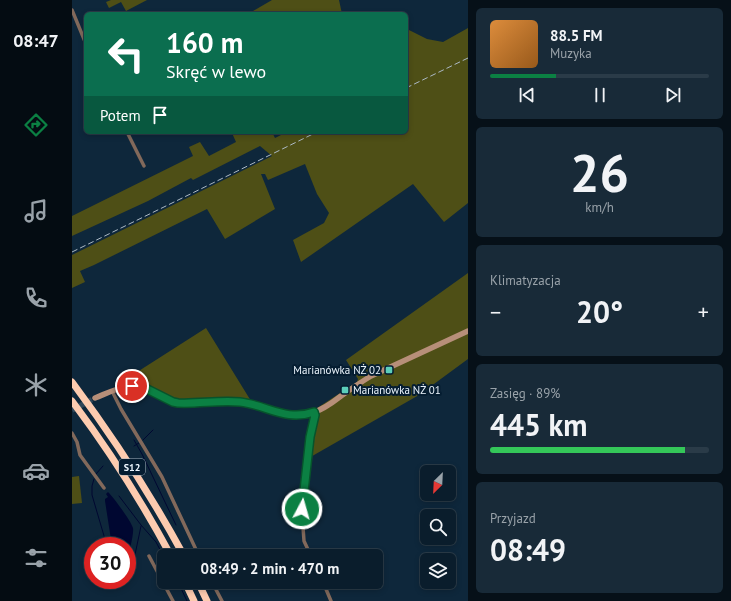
<!DOCTYPE html>
<html lang="pl">
<head>
<meta charset="utf-8">
<style>
	:root { --surface:#0a1d2c; --page:#182a38; --text:#f1f3f6; --muted:#99a2a9; --line:#2a3b48; --accent:#0b8043 }
	body { margin:0; font-family:"PT Sans",sans-serif; background:var(--page); color:var(--text); height:100vh; display:flex; flex-direction:column; font-size:15px; white-space:nowrap }
	* { box-sizing:border-box; margin:0 }
	p { font-size:13px; color:var(--muted) }
	.icon { flex:none; width:22px; height:22px; fill:none; stroke:currentColor; stroke-width:2; stroke-linecap:round; stroke-linejoin:round }
	.map { position:relative; flex:1; overflow:hidden }
	.sheet { display:flex; flex-direction:column; gap:8px; padding:8px; background:#061018; width:263px }
	.sheet>* { flex:none }
	.top-card { position:absolute; left:12px; top:12px; width:324px; height:122px; border-radius:6px; box-shadow:0 2px 6px #0003,0 0 0 1px var(--line); background:#0b6e4f; color:#fff; overflow:hidden }
	.needle { width:26px; rotate:204deg }
	.controls { position:absolute; left:348px; top:465px; display:grid; gap:8px }
	.controls a { display:grid; place-items:center; width:36px; height:36px; border-radius:6px; background:var(--surface); box-shadow:0 2px 6px #0003,0 0 0 1px var(--line); font-size:20px }
	.speed { position:absolute; left:12px; top:537px; display:flex; gap:8px; font-size:20px; font-weight:700; text-align:center }
	.speed>* { display:grid; place-content:center; width:52px; height:52px; border-radius:50%; background:var(--surface); box-shadow:0 2px 6px #0003,0 0 0 1px var(--line); line-height:1 }
	.speed .limit { border:6px solid #d22; background:#fff; color:#111 }
	.pin { position:absolute; display:grid; place-items:center; width:34px; height:34px; color:#fff; margin:-17px; border:2px solid #fff; border-radius:50%; box-shadow:0 1px 4px #0007 }
	.me { position:absolute; width:44px; margin:-22px; rotate:6deg; stroke-linejoin:round; filter:drop-shadow(0 0 3px #0008) }
	.turn { display:flex; align-items:center; gap:14px; height:84px; padding:0 16px; font-size:18px }
	.turn .icon { width:52px; height:52px; stroke-width:2.5 }
	.turn b { display:block; font-size:28px; line-height:34px }
	.then { display:flex; align-items:center; height:38px; padding:0 16px; background:#0003; gap:8px; font-size:15px }
	.big { font-size:30px; font-weight:700; line-height:1.1 }
	.sheet .tile { flex:1; display:flex; flex-direction:column; justify-content:center; gap:6px; min-width:0; padding:0 14px; border-radius:6px; background:var(--page) }
	.sheet .dial { align-items:center; gap:0 }
	.dial b { font-size:52px; line-height:1 }
	.song { display:flex; align-items:center; gap:12px }
	.cover { width:48px; height:48px; border-radius:6px; background:linear-gradient(135deg,hsl(30 70% 55%),hsl(30 70% 35%)) }
	.played { height:4px; border-radius:2px; background:linear-gradient(90deg,var(--accent) 30%,var(--line) 30%) }
	.keys { display:flex; justify-content:space-around; direction:ltr }
	.heat { display:flex; justify-content:space-between; align-items:center; font-size:22px; direction:ltr }
	.charge { height:6px; border-radius:3px; background:linear-gradient(90deg,#34c759 89%,var(--line) 0) }
	.trip { position:absolute; left:85px; top:549px; width:226px; height:40px; border-radius:6px; background:var(--surface); box-shadow:0 2px 6px #0003,0 0 0 1px var(--line); font-weight:700; line-height:40px; text-align:center }
	main { display:flex; flex:1; min-height:0 }
	.tabs { display:flex; flex-direction:column; width:72px; justify-content:space-around; align-items:center; background:#040c12; color:var(--muted) }
	.tabs .icon { width:28px; height:28px }
	.tabs .active { color:var(--accent) }
	.tabs b { font-size:18px; color:var(--text) }
	.map>svg:first-child { display:block }
	.green { fill:#4e4f16 }
	.water { fill:#000731 }
	.lines { fill:none; stroke-linecap:round; stroke-linejoin:round }
	.stream { stroke:#000731; stroke-width:1 }
	.secondary-tunnel { stroke:#2f4658; stroke-width:5.5; stroke-dasharray:5.5 3; stroke-linecap:butt }
	.street { stroke:#82695b; stroke-width:3.5 }
	.secondary { stroke:#b78f79; stroke-width:5.5 }
	.highway { stroke:#fdcbaf; stroke-width:7 }
	.rail { stroke:#acb9c5; stroke-width:1; stroke-dasharray:6 3; stroke-linecap:butt }
	.route-casing { stroke:#07532c; stroke-width:10 }
	.route { stroke:#0b8043; stroke-width:7 }
	.poi-dot { fill:#5cceba; stroke:#051d31; stroke-width:1.5 }
	.labels { text-anchor:middle; dominant-baseline:central; stroke-width:4; stroke-linejoin:round; paint-order:stroke }
	.shield { fill:#051d31; stroke:#a7b5c0; stroke-width:1 }
	.shield-label { font-size:10px; font-weight:bold; fill:#edf6fe }
	.poi-label { font-size:11px; fill:#edf6fe; stroke:#051d31; text-anchor:end }
</style>
</head>
<body>
<main>
<nav class="tabs">
<b>08:47</b>
<svg class="icon active" aria-label="directions" viewBox="0 0 24 24"><path d="M12 3l9 9-9 9-9-9zM9 14v-3h6M13 9l2 2-2 2"/></svg>
<svg class="icon" aria-label="music" viewBox="0 0 24 24"><path d="M9 18V5l10-2v13"/><circle cx="6" cy="18" r="3"/><circle cx="16" cy="16" r="3"/></svg>
<svg class="icon" aria-label="phone" viewBox="0 0 24 24"><path d="M5 4h4l2 5-3 2q2 4 5 5l2-3 5 2v4C11 20 4 13 5 4z"/></svg>
<svg class="icon" aria-label="climate" viewBox="0 0 24 24"><path d="M12 3v18M4 7l16 10M4 17L20 7"/></svg>
<svg class="icon" aria-label="car" viewBox="0 0 24 24"><path d="M5 17H2v-5l4-1 3-4h7l3 4 3 1v5h-3M9 17h6M6 11h13"/><circle cx="7" cy="17" r="2"/><circle cx="17" cy="17" r="2"/></svg>
<svg class="icon" aria-label="filters" viewBox="0 0 24 24"><path d="M4 7h16M4 17h16"/><circle cx="9" cy="7" r="2"/><circle cx="15" cy="17" r="2"/></svg>
</nav>
<div class="map">
<svg width="396" height="601" viewBox="0 0 396 601">
	<rect width="100%" height="100%" fill="#0e273b"/>
	<!-- green -->
	<g class="green">
		<path d="M39 0H75L54 11 49 2 37 8 34 2Z"/>
		<path d="M200 0H267L270 14H176Z"/>
		<path d="M396 28V203L372 222 341 184 229 262 221 240 252 223 257 213 245 194 233 164 196 180 193 174H189L203 209 153 239 135 209 22 265 8 271 13 282 0 288V255L200 156 188 146 121 180 119 178 76 201 0 236V216L121 156 117 147 128 142 137 156 164 142 160 133 161 132H200L203 138 215 132H334V32L337 30 355 39 371 42Z"/>
		<path d="M396 273V359L347 395 235 459 237 437 242 410 285 382 286 379 274 360Z"/>
		<path d="M134 328 179 401C164 398 150 399 135 400 127 400 118 401 110 400 93 397 80 386 63 382L62 374Z"/>
		<path d="M7 476 10 503 0 504V477Z"/>
	</g>
	<!-- water -->
	<path class="water" d="M36 492C42 498 59 521 61 528 62 534 57 553 55 559V546H40L33 501V499L36 497 34 494Z"/>
	<g class="lines">
		<!-- stream -->
		<g class="stream">
			<path d="M62 440 70 454 104 525"/>
			<path d="M71 440 81 430"/>
			<path d="M62 446 67 443"/>
			<path d="M24 474 31 466"/>
			<path d="M22 479 20 486V495L35 546"/>
			<path d="M47 496 69 525 84 542 92 557"/>
			<path d="M55 575 60 569 69 526"/>
			<path d="M106 582 115 601"/>
		</g>
		<!-- secondary-tunnel -->
		<path class="secondary-tunnel" d="M0 410 23 398"/>
		<!-- street -->
		<g class="street">
			<path d="M0 10 14 44"/>
			<path d="M55 132 72 166"/>
			<path d="M40 391 49 409 90 477 127 556"/>
			<path d="M0 433 5 442 8 455 32 488"/>
			<path d="M77 556 101 601"/>
			<path d="M239 556 232 541 230 513 239 437 243 415 242 412"/>
			<path d="M140 582 150 601"/>
			<path d="M251 582 259 601"/>
		</g>
		<!-- secondary -->
		<path class="secondary" d="M23 398C43 390 59 380 80 391 89 395 97 401 106 403 127 404 147 400 168 402 193 405 214 421 240 413 250 410 260 403 269 396 279 389 289 382 299 376L396 331"/>
		<!-- highway -->
		<g class="highway">
			<path d="M0 382C41 437 79 495 112 556"/>
			<path d="M0 401C37 450 70 502 99 556"/>
			<path d="M113 582 122 601"/>
			<path d="M126 582 135 601"/>
		</g>
		<!-- rail -->
		<g class="rail">
			<path d="M334 88 396 58"/>
			<path d="M0 252 245 132"/>
		</g>
	</g>
	<g class="lines">
		<!-- route casing -->
		<g class="route-casing">
			<path id="route" d="M60 386 73 388 101 402 106 403C127 404 147 400 168 402 195 405 214 422 242 412L243 415 238 437 230 509"/>
		</g>
		<!-- route -->
		<use href="#route" class="route"/>
	</g>
	<!-- markers -->
	<g class="poi-dot">
		<rect x="313" y="366" width="8" height="8" rx="2"/>
		<rect x="269" y="386" width="8" height="8" rx="2"/>
	</g>
	<g class="labels">
		<!-- shield labels -->
		<rect class="shield" x="47" y="459" width="26" height="16" rx="3"/>
		<g class="shield-label">
			<text x="60" y="467">S12</text>
		</g>
		<!-- poi labels -->
		<g class="poi-label">
			<text x="309" y="370">Marianówka NŻ 02</text>
			<text x="281" y="390" text-anchor="start">Marianówka NŻ 01</text>
		</g>
	</g>
</svg>
<div class="controls">
<a><svg class="needle" viewBox="-14 -14 28 28"><path d="M0-13l5 13h-10z" fill="#e53935"/><path d="M0 13l5-13h-10z" fill="#99a2a9"/></svg></a>
<a><svg class="icon" aria-label="search" viewBox="0 0 24 24"><circle cx="10" cy="10" r="6"/><path d="M15 15l6 6"/></svg></a>
<a><svg class="icon" aria-label="layers" viewBox="0 0 24 24"><path d="M12 4l9 5-9 5-9-5zM3 14l9 5 9-5"/></svg></a>
</div>
<div class="speed"><div class="limit">30</div></div>
<div class="pin" style="left:60px;top:386px;background:#d93025"><svg class="icon" aria-label="arrive" viewBox="0 0 24 24"><path d="M6 21V4h12l-3 4 3 4H6"/></svg></div>
<svg class="me" style="left:230px;top:509px" viewBox="-20 -20 40 40"><circle r="17" fill="#0b8043" stroke="#fff" stroke-width="3"/><path d="M0-11L8 9 0 5-8 9z" fill="#fff"/></svg>
<div class="trip">08:49 · 2 min · 470 m</div>
<div class="top-card">
<div class="turn"><svg class="icon" aria-label="left" viewBox="0 0 24 24"><path d="M17 20v-9H6M10 6l-5 5 5 5"/></svg><div><b>160 m</b>Skręć w lewo</div></div>
<div class="then">Potem<svg class="icon" aria-label="arrive" viewBox="0 0 24 24"><path d="M6 21V4h12l-3 4 3 4H6"/></svg></div>
</div>
</div>
<section class="sheet">
<div class="tile">
<div class="song"><i class="cover"></i><div><b>88.5 FM</b><p>Muzyka</p></div></div>
<div class="played"></div>
<div class="keys"><svg class="icon" aria-label="previous" viewBox="0 0 24 24"><path d="M18 5L8 12l10 7zM5 5v14"/></svg><svg class="icon" aria-label="pause" viewBox="0 0 24 24"><path d="M8 5v14M16 5v14"/></svg><svg class="icon" aria-label="next" viewBox="0 0 24 24"><path d="M6 5l10 7-10 7zM19 5v14"/></svg></div>
</div>
<div class="tile dial"><b>26</b><p>km/h</p></div>
<div class="tile"><p>Klimatyzacja</p>
<div class="heat"><a>−</a><b class="big">20°</b><a>+</a></div>
</div>
<div class="tile"><p>Zasięg · 89%</p><b class="big">445 km</b><div class="charge"></div></div>
<div class="tile"><p>Przyjazd</p><b class="big">08:49</b></div>
</section>
</main>
</body>
</html>
